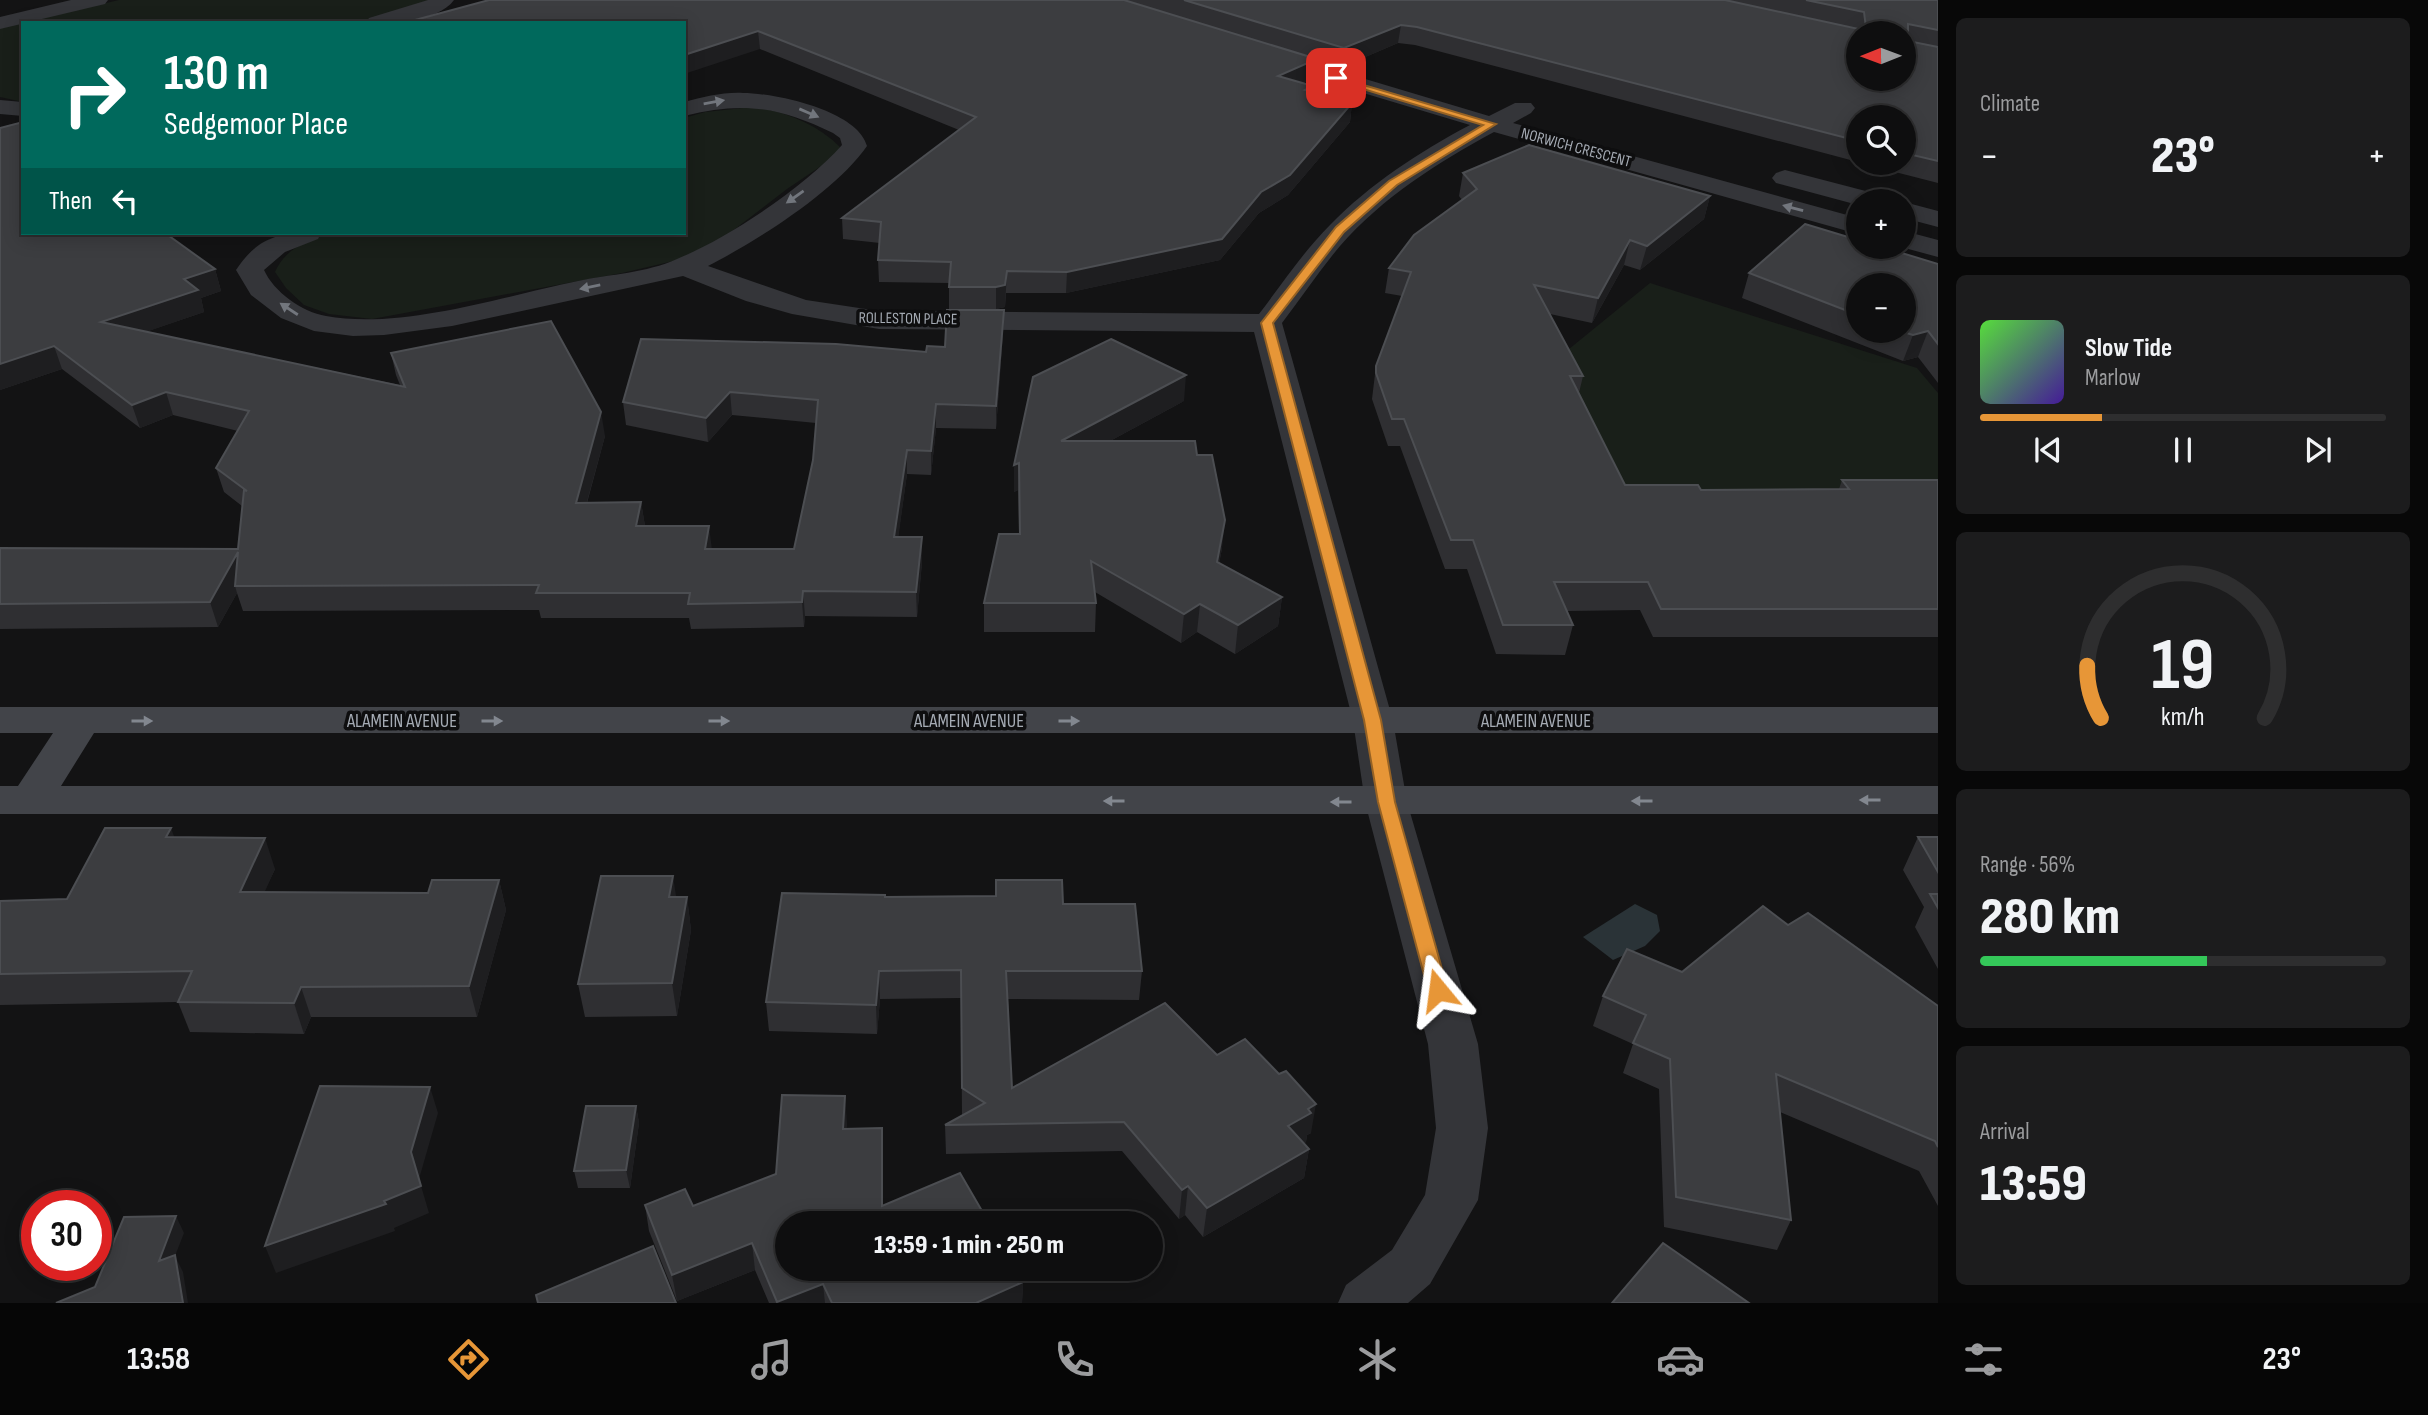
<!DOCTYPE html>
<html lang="en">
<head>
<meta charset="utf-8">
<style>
	:root { --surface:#0e0e0f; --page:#1c1c1d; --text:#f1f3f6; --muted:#9b9c9e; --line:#2e2e2f; --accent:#e79637 }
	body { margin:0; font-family:"Sofia Sans Condensed",sans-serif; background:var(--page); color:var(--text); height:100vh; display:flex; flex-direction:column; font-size:26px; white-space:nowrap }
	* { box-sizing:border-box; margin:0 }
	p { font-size:23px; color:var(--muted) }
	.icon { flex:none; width:38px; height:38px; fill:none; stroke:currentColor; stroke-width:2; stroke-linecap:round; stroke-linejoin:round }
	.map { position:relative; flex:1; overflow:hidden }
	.drawer { display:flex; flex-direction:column; gap:18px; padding:18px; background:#080808; width:490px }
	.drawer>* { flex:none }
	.top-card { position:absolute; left:21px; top:21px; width:665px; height:214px; border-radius:0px; box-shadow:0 4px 18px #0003,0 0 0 2px var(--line); background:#00695c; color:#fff; overflow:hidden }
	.needle { width:46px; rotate:269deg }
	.tools { position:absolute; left:1846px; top:21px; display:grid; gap:14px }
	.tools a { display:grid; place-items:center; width:70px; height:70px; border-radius:50%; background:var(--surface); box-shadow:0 4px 18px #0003,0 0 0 2px var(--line); font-size:35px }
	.speed { position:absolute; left:21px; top:1190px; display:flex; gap:14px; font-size:35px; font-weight:700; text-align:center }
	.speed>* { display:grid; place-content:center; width:91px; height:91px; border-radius:50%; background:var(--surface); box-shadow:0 4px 18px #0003,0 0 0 2px var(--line); line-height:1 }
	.speed .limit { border:10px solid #d22; background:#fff; color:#111 }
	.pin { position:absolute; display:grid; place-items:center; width:60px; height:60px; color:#fff; margin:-30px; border-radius:14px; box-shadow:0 4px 10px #0006 }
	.me { position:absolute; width:77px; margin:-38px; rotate:344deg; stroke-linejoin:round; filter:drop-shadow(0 0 5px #0008) }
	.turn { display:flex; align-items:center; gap:24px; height:147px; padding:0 28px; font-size:32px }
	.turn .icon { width:91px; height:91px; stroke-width:2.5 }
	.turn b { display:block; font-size:49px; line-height:60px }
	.then { display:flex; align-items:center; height:66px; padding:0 28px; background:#0003; gap:14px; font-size:26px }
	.big { font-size:52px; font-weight:800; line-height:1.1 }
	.drawer .tile { flex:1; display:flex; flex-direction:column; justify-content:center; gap:10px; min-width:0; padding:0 24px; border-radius:10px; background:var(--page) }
	.drawer .dial { align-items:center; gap:0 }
	.dial svg { height:182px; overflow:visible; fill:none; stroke:var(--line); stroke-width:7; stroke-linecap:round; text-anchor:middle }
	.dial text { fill:var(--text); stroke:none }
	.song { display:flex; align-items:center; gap:21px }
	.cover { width:84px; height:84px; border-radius:10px; background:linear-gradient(135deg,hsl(110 70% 55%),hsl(260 70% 35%)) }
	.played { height:7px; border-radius:4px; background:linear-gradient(90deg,var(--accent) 30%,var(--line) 30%) }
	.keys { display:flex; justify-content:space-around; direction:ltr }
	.heat { display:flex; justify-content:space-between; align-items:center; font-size:38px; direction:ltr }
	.charge { height:10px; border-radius:5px; background:linear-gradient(90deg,#34c759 56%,var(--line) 0) }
	.trip { position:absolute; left:775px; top:1211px; width:388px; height:70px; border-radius:35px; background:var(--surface); box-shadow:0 4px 18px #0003,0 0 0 2px var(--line); font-weight:800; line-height:70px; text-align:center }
	.menu { display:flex; height:112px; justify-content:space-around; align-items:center; background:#060606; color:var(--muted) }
	.menu .icon { width:49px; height:49px }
	.menu .selected { color:var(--accent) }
	.menu b { font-size:32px; color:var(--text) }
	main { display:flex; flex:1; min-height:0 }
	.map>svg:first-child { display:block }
	.green { fill:#191f19 }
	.water { fill:#2a3337 }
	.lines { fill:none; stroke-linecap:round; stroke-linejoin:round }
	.street { fill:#343539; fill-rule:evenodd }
	.secondary { fill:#424449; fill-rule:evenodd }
	.wall { fill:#2f2f32; fill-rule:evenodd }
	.shaded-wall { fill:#1e1e20 }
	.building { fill:#3c3d40; stroke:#4c4e52; stroke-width:2; fill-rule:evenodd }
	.oneway { fill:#72767d }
	.oneway2 { fill:#82878f }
	.route { fill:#e79637; stroke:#966224; stroke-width:2 }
	.labels { text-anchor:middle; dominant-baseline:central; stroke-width:7; stroke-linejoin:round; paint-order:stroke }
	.far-street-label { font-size:16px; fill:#a5abb4; stroke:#0e0e0f }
	.street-label { font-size:19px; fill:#a5abb4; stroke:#0e0e0f }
</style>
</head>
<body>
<main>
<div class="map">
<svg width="1938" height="1303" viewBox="0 0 1938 1303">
	<rect width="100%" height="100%" fill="#131314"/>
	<!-- green -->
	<g class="green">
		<path d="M119 0H435L421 7 363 23H23V102L0 97V28Z"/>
		<path d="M752 107C784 111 817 124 840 147L839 154 787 189 718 242 682 259 622 273 372 319 329 314 304 305 286 288 275 272C286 247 309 240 333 233H684V118L705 112Z"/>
		<path d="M1650 283 1917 368 1938 393V499L1633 500 1558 358Z"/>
	</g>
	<!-- water -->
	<path class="water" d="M1635 904 1657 915 1660 931 1645 946 1613 960 1583 937Z"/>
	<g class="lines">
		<!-- street -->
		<g class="street">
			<path d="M71 0H108L105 4 0 29V17Z"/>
			<path d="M428 0H454C438 22 391 23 366 23L369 18Z"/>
			<path d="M1265 49 1489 116 1515 103H1531L1535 108 1531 113 1513 123 1858 218V234L1494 132C1437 163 1383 197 1340 246 1319 271 1301 298 1282 323L1393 721 1407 802 1478 1044 1488 1128 1478 1200 1430 1284 1408 1303H1338L1346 1285 1392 1250 1425 1195 1436 1128 1428 1044 1365 802 1353 721 1254 332 879 329 792 314 746 301 683 276 452 326 384 335 353 336 314 331 281 318 251 295 236 270C260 234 281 233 321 233L318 239 285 252 264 270C274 292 302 312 326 316 401 330 504 296 578 281 611 274 646 273 677 259 728 238 805 187 842 145L840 138 833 133C779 107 743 101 684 116V102C704 97 723 92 743 93 776 93 858 111 867 146 836 191 757 241 708 266L806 300 879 311 1259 314C1282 284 1303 252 1330 225 1370 184 1419 152 1470 125L1257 61 1254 56 1257 51Z"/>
			<path d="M0 100 23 102V116L0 114Z"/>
			<path d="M1785 170 1881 195 1885 201H1858V205L1776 183 1772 178 1776 173Z"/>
			<path d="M1904 202 1938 211V227L1904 218Z"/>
			<path d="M1904 231 1938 240V257L1901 247H1904Z"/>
		</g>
		<!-- secondary -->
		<path class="secondary" d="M0 707H1938V733H94L61 786H1938V814H0V786H18L53 733H0Z"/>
	</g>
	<!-- wall -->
	<g class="wall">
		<path d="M489 0 1317 59 1315 78 1303 83 1313 86 1312 92 1352 103 1350 122 1288 195 1259 213 1220 260 1066 293H1006L1005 307 996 309H949V283L879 282 878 260 880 243 843 239 842 218 959 130 760 49Z"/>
		<path d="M1125 0H1938V183L1860 163H1904V117H1858V162L1415 45 1398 43 1342 67Z"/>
		<path d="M1463 173 1710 196 1704 219 1640 270 1624 265 1592 323 1550 314 1583 376 1579 393 1625 485 1701 490 1839 489 1842 480H1938V637H1653L1640 610 1566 611 1573 625 1565 655 1496 654 1467 569H1445L1400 446H1388L1372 399 1376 366 1402 296 1385 293 1389 268 1462 200 1459 196Z"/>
		<path d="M23 233H174L167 235 215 269 221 291 201 298 204 312 145 332 400 385 396 375 391 353 605 436 587 503 641 502 645 526 712 549H794L813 460 816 423 732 415 708 442 626 425 623 402 926 352 1003 333 996 429 936 428 931 475 907 474 898 537H922V562L917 617 805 616 804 627 691 629 689 618H541L539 610 243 611 237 593 218 627 0 629V548L238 549 242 506 224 492 216 468 238 431 173 415 140 428 62 369 0 390Z"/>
		<path d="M1938 264V383L1918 357 1903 361 1742 298 1749 273ZM1858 285 1904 331H1858Z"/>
		<path d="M1184 401 1110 441 1197 455 1222 548 1219 564 1282 597 1278 626 1235 654 1197 632 1181 643 1095 592 1096 603 1095 632H984V603L1019 534 1018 490 1014 492V465Z"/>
		<path d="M1918 837H1938V969L1915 927 1924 907 1903 870Z"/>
		<path d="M175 838 275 869 264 892 428 893 499 880 506 910 477 1017H311L304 1034 190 1032 178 1002 0 1005V901L67 899Z"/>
		<path d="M676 897H687L691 930 677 1016 585 1017 578 984Z"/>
		<path d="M885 897 1063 904 1142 971 1139 1000 1008 999 1012 1088 1217 1055 1311 1133 1307 1135 1306 1142 1304 1143 1309 1149 1304 1178 1203 1237 1185 1215 1179 1219 1122 1151 946 1154 945 1125 962 1115 961 998 880 999 877 1034 769 1031 766 1002Z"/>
		<path d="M1788 925 1938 1006V1206L1919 1171 1780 1112 1791 1220 1777 1250 1664 1227 1659 1089 1623 1073 1633 1044 1593 1026 1603 996 1682 972Z"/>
		<path d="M636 1106 639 1123 630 1188H578L574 1171Z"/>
		<path d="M847 1123 846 1129 883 1155V1205L1023 1282 1022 1303H769L755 1270 677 1301 649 1231 645 1205 693 1206 776 1174Z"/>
	</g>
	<!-- shaded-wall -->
	<g class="shaded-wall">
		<path d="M1401 25 1398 43 1342 67 1344 48Z"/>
		<path d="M758 31 760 49 684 74V55Z"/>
		<path d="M1317 59 1315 78 1276 94 1278 76Z"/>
		<path d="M1352 103 1350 122 1288 195 1259 213 1220 260 1066 293 1067 272 1261 192Z"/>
		<path d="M1710 196 1704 219 1640 270 1647 246Z"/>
		<path d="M1630 240 1624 265 1592 323 1598 298Z"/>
		<path d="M215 269 221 291 201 298 204 312 108 345 101 322 184 279Z"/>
		<path d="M1007 271 1005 307 996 309V287Z"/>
		<path d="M1004 310 1003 333 996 429V406Z"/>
		<path d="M1928 331 1918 357 1903 361 1913 335Z"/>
		<path d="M54 346 62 369 0 390V364Z"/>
		<path d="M1186 375 1184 401 1060 468 1061 441Z"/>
		<path d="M166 392 173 415 140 428 132 405Z"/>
		<path d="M730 392 732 415 708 442 706 418Z"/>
		<path d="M936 404V428L931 475V451Z"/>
		<path d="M601 412 605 436 580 527 576 503Z"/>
		<path d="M907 450V474L895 562 894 537Z"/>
		<path d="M1019 463 1018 490 1014 492V465Z"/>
		<path d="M641 502 645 526H636Z"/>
		<path d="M1225 520 1222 548 1214 591 1217 562Z"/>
		<path d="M709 526 712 550 705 549Z"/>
		<path d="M922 537V562L917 617 916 592Z"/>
		<path d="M238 552 235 586 237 593 218 627 210 602Z"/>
		<path d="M803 591 805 616 804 627 802 602Z"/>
		<path d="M1282 597 1278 626 1235 654 1238 625Z"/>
		<path d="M1200 604 1197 632 1181 643 1184 614Z"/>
		<path d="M171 828 182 858 166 837Z"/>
		<path d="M265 838 275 869 251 922 240 892Z"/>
		<path d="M673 876 678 909 669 897Z"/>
		<path d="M499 880 506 910 477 1017 469 986Z"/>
		<path d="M687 897 691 930 677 1016 672 983Z"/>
		<path d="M879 971 880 999 877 1034 876 1005Z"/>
		<path d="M301 987 311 1017 304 1034 294 1003Z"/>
		<path d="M430 1087 438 1113 419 1179 429 1213 394 1228 395 1231 276 1273 265 1246 411 1152Z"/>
		<path d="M845 1096 847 1123 844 1156 843 1129Z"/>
		<path d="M1316 1104 1311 1133 1307 1135 1306 1142 1283 1155 1288 1126 1308 1109Z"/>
		<path d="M636 1106 639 1123 630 1188 626 1170Z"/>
		<path d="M882 1128 883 1155V1223L882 1206Z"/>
		<path d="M1309 1149 1304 1178 1203 1237 1207 1208Z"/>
		<path d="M1188 1186 1185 1215 1179 1219 1182 1190Z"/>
		<path d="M176 1216 184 1233 175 1256 183 1272 188 1303H183L159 1261Z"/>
		<path d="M752 1243 755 1270 677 1301 672 1275Z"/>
		<path d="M1023 1282 1022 1303H976Z"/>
		<path d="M823 1284 825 1303H777V1302Z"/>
	</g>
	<!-- building -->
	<g class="building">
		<path d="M489 0H1124L1317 59 1278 76 1313 86 1305 90 1352 103 1290 175 1261 192 1222 239 1067 272 1007 271 1005 285 996 287H949L951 262 878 260 881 222 842 218 976 117 758 31 684 55V23H404Z"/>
		<path d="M1184 0H1725L1863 30 1866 28 1864 12 1806 0H1938V30L1908 24V41L1938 47V161L1904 153V117H1858V141L1417 27 1401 25 1344 48ZM1858 33H1904V79H1858Z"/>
		<path d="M379 20 384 23H369Z"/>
		<path d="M23 122V233H165L215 269 184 279 198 290 101 322 405 387 391 353 551 321 601 412 576 503 641 502 636 526H709L705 549H794L813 460 818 400 730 392 706 418 623 402 641 339 836 344 926 352 927 346 945 347 947 310H1004L996 406 936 404 931 451 907 450 894 537H922L916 592 803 591 802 602 688 604 690 593H536L539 585 235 586 238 552 210 602 0 604V548L238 549 244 490 247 491 216 468 249 411 166 392 132 405 54 346 0 364V128Z"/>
		<path d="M1529 145 1710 196 1647 246 1630 240 1598 298 1534 285 1583 376H1570L1625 485H1698L1701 490 1849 489 1842 480H1938V609H1661L1648 582H1554L1573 625H1503L1473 540H1451L1404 419H1392L1376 373V366L1411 272 1389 268 1414 235 1477 189 1463 173Z"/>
		<path d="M1805 224 1858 240V247H1882L1938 264V344L1928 331 1913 335 1900 331H1904V285H1858V315L1749 273Z"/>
		<path d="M1111 339 1186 375 1061 441H1195L1197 455H1212L1225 520 1217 562 1282 597 1238 625 1200 604 1184 614 1091 561 1096 603H984L999 534H1020L1019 463 1014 465 1033 377Z"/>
		<path d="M105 828H171L166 837 265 838 240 892 428 893 432 880H499L469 986 301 987 294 1003 178 1002 192 971 0 974V901L67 899Z"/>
		<path d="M1918 837H1938V872Z"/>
		<path d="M601 876H673L669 897H687L672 983 578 984Z"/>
		<path d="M996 880H1062L1063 904H1135L1142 971H1006L1012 1088 1165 1003 1217 1055 1245 1039 1279 1074 1286 1071 1316 1104 1308 1109 1311 1113 1288 1126 1309 1149 1207 1208 1188 1186 1182 1190 1124 1122 945 1125 985 1103 962 1088 961 970 879 971 876 1005 766 1002 782 893 885 895V897L996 896Z"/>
		<path d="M1930 894H1938V908Z"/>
		<path d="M1763 906 1788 925 1808 913 1938 1006V1147L1935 1141 1776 1074 1791 1220 1676 1197 1670 1059 1633 1043 1646 1015 1603 996 1627 949 1682 972Z"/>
		<path d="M320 1086 430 1087 411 1152 421 1186 384 1201 386 1204 265 1246Z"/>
		<path d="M782 1095 845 1096 843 1129 882 1128V1206L960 1173 989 1223H788V1269H1015L1023 1282 976 1303H832L823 1284 777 1302 752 1243 672 1275 645 1205 685 1189 693 1206 776 1174Z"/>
		<path d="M586 1106H636L626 1170 574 1171Z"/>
		<path d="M176 1216 159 1261 175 1255 183 1303H56L95 1287 124 1217Z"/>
		<path d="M1663 1243 1749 1303H1612Z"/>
		<path d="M653 1246 676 1303H538L536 1295Z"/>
	</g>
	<!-- one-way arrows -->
	<defs><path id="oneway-solid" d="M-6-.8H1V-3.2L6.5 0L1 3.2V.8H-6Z" transform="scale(1.75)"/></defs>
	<g class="oneway">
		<use href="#oneway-solid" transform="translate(714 102) rotate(-10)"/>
		<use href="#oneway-solid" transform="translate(809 113) rotate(23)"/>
		<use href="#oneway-solid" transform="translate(795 197) rotate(145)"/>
		<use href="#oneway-solid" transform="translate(1793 208) rotate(-165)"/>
		<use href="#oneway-solid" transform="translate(590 287) rotate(168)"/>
		<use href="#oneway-solid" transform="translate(289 309) rotate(-147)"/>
	</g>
	<g class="oneway2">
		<use href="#oneway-solid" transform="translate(142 721)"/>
		<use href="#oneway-solid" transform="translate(492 721)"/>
		<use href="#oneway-solid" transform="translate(719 721)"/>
		<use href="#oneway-solid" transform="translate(1069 721)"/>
		<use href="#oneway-solid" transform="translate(1870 800) rotate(-180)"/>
		<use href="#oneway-solid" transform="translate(1114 801) rotate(-180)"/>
		<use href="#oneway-solid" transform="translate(1642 801) rotate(180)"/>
		<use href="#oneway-solid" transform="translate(1341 802) rotate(-180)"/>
	</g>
	<!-- route -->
	<path class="route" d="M1333 76 1496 124 1397 185 1344 232 1273 323 1381 720 1395 802 1448 990 1445 995 1438 997 1431 995 1428 990 1378 802 1364 720 1261 323 1336 227 1389 181 1483 125 1333 80Z"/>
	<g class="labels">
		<!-- far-street labels -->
		<g class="far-street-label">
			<text transform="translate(1576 148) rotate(15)">NORWICH CRESCENT</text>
			<text transform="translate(908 319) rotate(1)">ROLLESTON PLACE</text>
		</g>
		<!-- street labels -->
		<g class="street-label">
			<text x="402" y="721">ALAMEIN AVENUE</text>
			<text x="969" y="721">ALAMEIN AVENUE</text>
			<text x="1536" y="721">ALAMEIN AVENUE</text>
		</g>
	</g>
</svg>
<div class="tools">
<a><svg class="needle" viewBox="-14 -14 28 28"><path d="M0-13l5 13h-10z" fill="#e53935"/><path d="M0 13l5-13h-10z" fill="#9b9c9e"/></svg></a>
<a><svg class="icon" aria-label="search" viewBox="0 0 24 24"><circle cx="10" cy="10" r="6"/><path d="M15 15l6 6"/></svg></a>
<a>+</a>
<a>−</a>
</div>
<div class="speed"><div class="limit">30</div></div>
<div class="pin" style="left:1336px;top:78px;background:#d93025"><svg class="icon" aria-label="arrive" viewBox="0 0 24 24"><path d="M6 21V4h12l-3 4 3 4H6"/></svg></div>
<svg class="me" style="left:1438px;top:990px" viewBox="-20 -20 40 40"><path d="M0-17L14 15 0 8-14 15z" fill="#e79637" stroke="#fff" stroke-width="4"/></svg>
<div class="trip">13:59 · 1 min · 250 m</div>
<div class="top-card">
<div class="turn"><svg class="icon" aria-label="right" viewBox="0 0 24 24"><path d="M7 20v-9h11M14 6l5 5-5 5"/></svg><div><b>130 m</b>Sedgemoor Place</div></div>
<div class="then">Then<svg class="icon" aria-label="left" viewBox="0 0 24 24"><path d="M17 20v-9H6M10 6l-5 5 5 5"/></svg></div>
</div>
</div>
<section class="drawer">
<div class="tile"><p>Climate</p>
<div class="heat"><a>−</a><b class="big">23°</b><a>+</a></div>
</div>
<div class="tile">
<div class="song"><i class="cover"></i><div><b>Slow Tide</b><p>Marlow</p></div></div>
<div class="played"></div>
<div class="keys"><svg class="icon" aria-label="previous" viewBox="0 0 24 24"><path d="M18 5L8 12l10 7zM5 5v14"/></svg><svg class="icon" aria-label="pause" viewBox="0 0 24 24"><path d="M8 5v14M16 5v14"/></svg><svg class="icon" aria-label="next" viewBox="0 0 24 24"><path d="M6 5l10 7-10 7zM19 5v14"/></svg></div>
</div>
<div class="tile dial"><svg viewBox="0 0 100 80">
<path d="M14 69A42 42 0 1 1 86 69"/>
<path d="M14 69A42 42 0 0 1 8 46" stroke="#e79637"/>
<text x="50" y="56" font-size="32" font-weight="700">19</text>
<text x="50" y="72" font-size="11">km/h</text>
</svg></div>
<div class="tile"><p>Range · 56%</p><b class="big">280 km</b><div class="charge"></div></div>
<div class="tile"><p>Arrival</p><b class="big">13:59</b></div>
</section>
</main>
<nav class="menu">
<b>13:58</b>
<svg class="icon selected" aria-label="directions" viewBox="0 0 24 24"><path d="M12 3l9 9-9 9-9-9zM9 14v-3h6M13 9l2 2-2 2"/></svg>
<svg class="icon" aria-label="music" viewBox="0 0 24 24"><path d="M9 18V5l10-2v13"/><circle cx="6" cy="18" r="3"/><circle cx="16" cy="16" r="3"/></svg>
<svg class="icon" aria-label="phone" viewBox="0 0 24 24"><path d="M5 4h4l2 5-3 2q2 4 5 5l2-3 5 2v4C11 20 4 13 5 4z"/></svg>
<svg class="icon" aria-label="climate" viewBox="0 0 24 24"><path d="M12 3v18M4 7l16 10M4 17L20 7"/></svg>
<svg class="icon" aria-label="car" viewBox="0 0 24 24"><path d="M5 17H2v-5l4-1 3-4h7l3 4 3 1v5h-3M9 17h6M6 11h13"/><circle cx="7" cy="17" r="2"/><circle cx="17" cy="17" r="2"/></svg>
<svg class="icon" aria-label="filters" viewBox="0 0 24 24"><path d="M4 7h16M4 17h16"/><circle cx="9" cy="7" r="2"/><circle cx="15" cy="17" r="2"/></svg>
<b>23°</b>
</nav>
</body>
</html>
